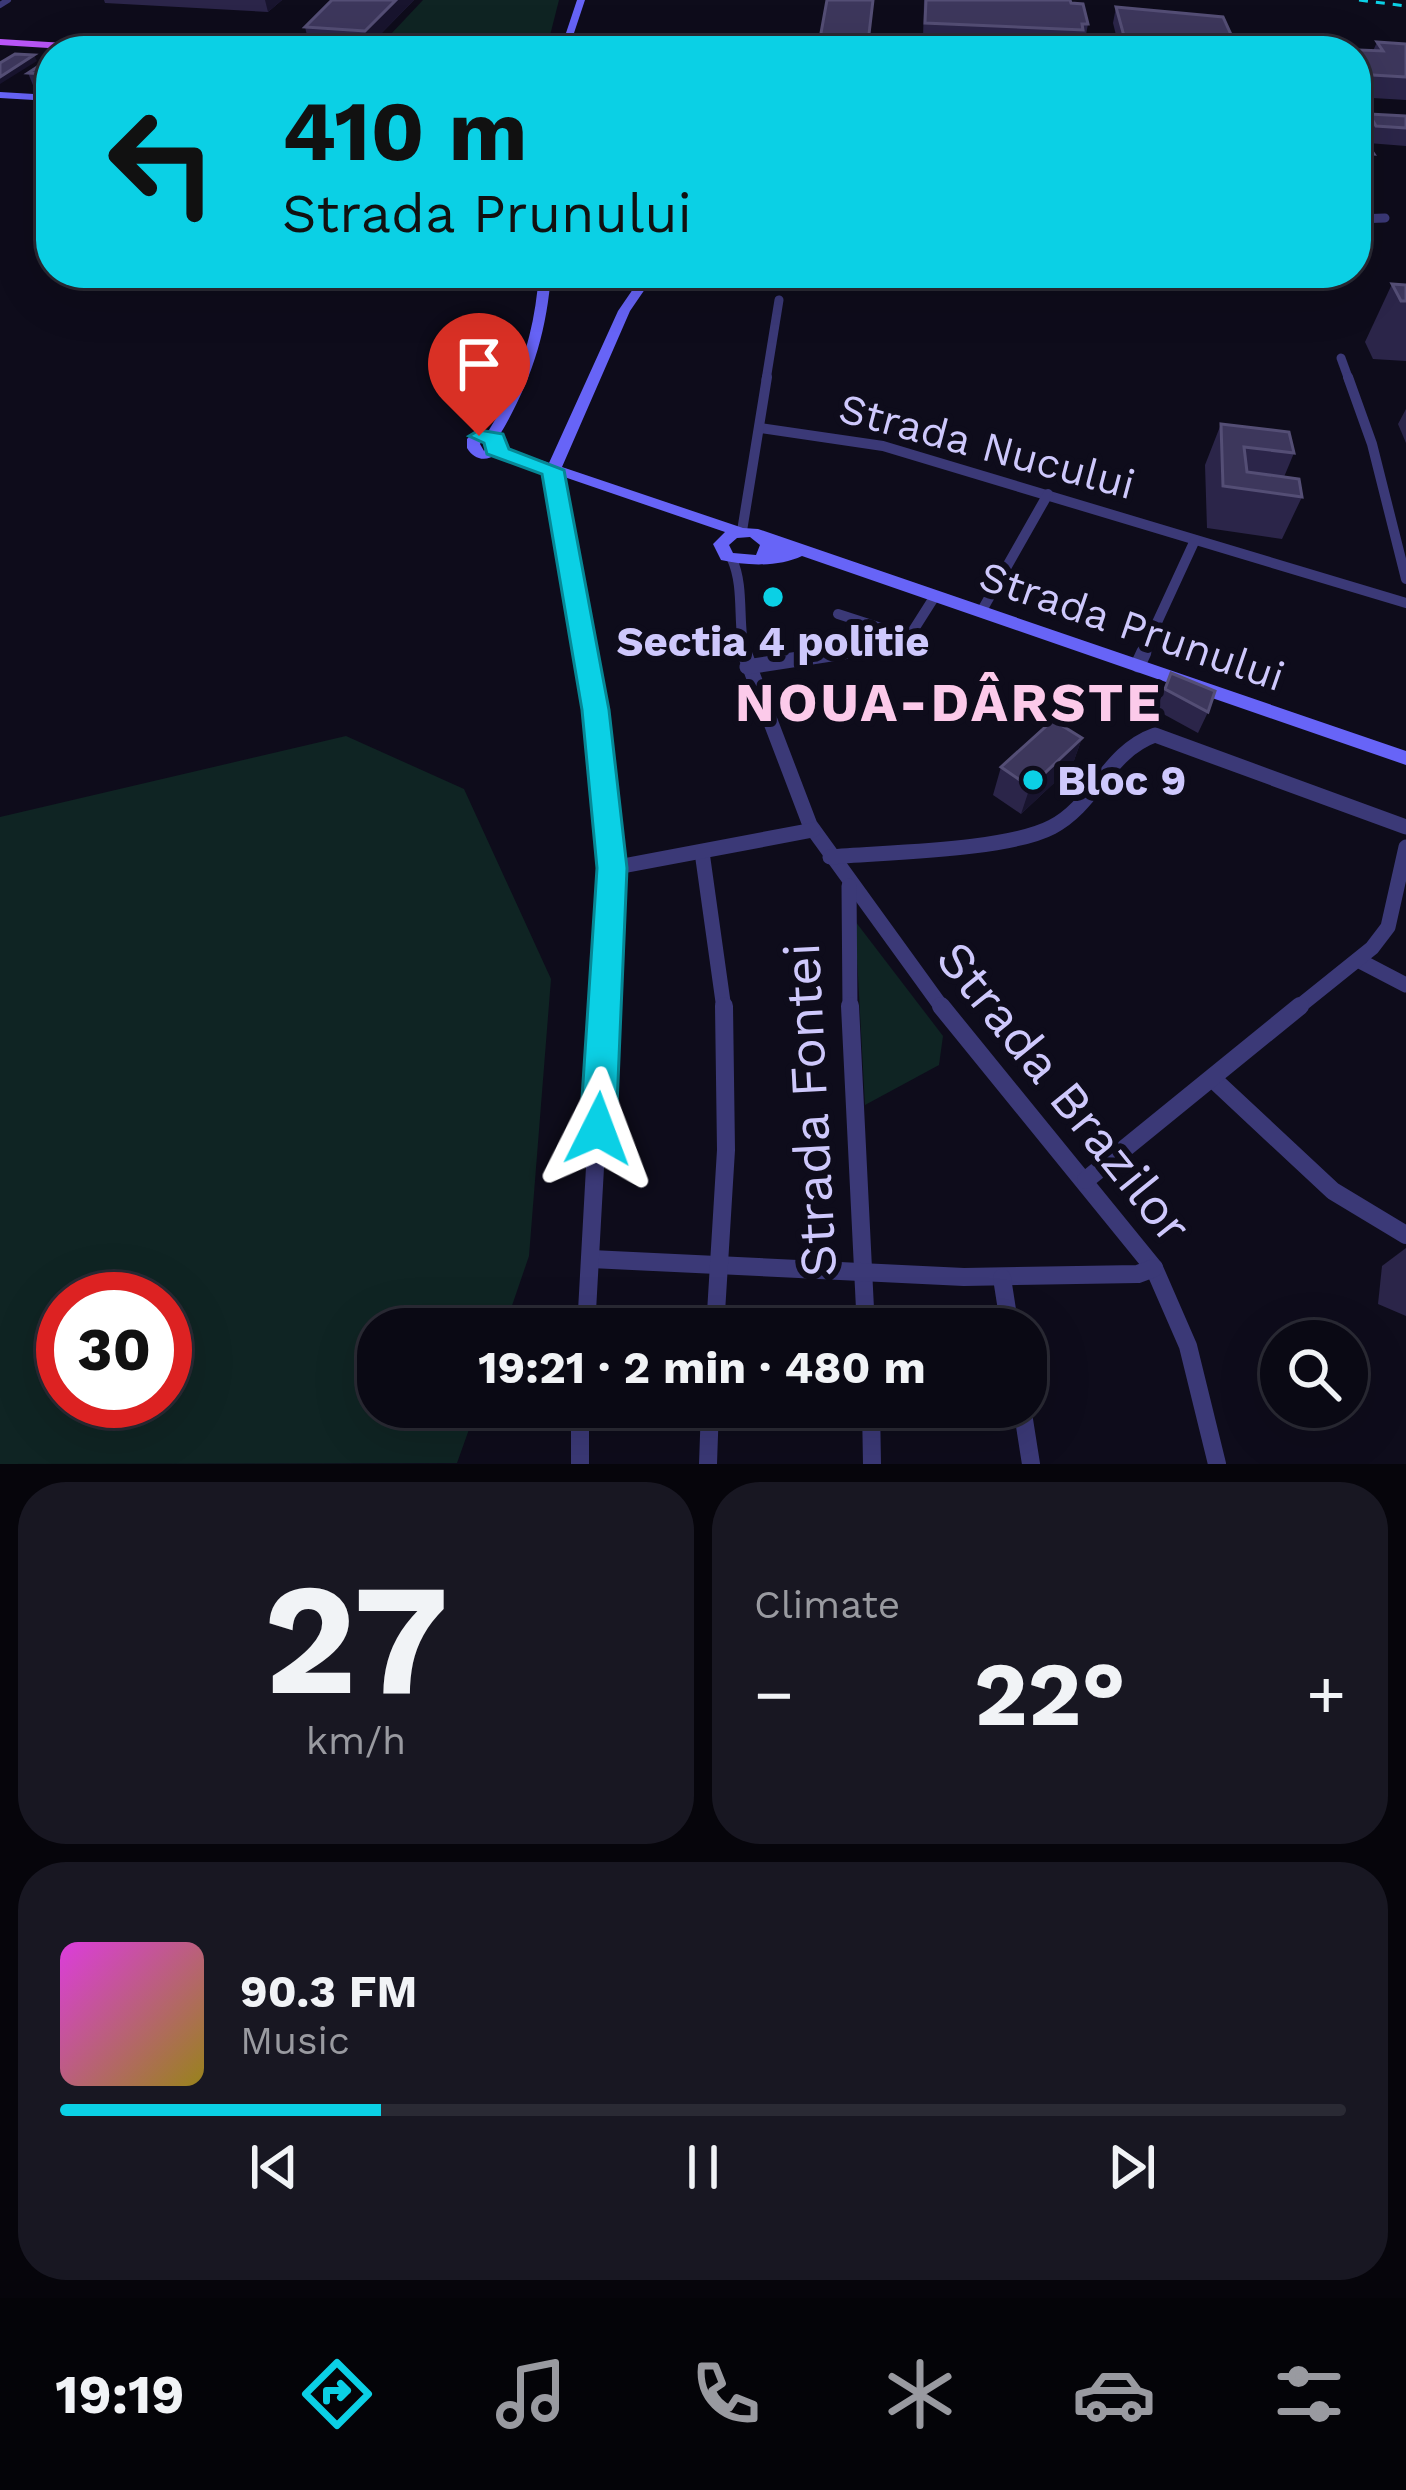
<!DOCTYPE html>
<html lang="en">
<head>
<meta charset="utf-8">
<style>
	:root { --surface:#0a0914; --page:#181722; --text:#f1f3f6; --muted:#999aa0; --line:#2a2a34; --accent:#0bd0e5 }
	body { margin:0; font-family:"Work Sans",sans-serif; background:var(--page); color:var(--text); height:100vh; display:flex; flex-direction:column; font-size:45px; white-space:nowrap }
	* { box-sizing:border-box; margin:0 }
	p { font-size:39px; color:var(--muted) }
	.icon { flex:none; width:66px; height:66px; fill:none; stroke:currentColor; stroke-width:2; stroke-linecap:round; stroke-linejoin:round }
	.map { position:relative; height:1464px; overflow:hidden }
	.sheet { display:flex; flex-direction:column; gap:18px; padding:18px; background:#06050b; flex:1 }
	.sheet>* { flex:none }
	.guide { position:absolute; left:36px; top:36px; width:1335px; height:252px; border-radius:48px; box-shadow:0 12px 48px #0002,0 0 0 3px var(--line); background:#0bd0e5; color:#111; overflow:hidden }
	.fabs { position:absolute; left:1260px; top:1320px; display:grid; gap:24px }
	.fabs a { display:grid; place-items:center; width:108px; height:108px; border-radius:50%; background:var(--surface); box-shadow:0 12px 48px #0002,0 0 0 3px var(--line); font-size:60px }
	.speed { position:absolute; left:36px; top:1272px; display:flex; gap:24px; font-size:60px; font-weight:700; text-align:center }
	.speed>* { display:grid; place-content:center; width:156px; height:156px; border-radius:50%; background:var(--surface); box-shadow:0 12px 48px #0002,0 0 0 3px var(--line); line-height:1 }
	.speed .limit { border:18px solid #d22; background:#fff; color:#111 }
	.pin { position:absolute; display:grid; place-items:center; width:102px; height:102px; color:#fff; margin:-123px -51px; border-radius:50% 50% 50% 0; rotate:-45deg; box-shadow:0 0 12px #0007 }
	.pin .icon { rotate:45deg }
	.me { position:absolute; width:132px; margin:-66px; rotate:3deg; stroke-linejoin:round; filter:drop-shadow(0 0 9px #0008) }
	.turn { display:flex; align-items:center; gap:42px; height:252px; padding:0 48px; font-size:54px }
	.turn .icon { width:156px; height:156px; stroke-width:2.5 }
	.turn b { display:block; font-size:84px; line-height:102px }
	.big { font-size:90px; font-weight:700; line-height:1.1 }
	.sheet .tile { flex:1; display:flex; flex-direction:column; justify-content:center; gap:18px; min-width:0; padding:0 42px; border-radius:48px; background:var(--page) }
	.sheet .dial { align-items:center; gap:0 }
	.dial b { font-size:156px; line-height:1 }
	.song { display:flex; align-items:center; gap:36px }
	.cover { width:144px; height:144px; border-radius:18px; background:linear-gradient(135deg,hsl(300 70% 55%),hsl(50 70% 35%)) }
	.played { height:12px; border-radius:6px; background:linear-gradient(90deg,var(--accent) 25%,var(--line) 25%) }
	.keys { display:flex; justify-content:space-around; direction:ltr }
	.heat { display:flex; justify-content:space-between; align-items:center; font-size:66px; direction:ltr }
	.sheet .tiles { flex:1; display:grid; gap:18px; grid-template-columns:1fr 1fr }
	.tile:last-child { grid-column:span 2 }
	.trip { position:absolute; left:357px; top:1308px; width:690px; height:120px; border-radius:48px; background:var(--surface); box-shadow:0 12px 48px #0002,0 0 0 3px var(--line); font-weight:700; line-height:120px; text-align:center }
	.tab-bar { display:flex; height:192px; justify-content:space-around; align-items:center; background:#040408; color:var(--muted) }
	.tab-bar .icon { width:84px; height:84px }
	.tab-bar .active { color:var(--accent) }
	.tab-bar b { font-size:54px; color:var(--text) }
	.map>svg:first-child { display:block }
	.green { fill:#0f2423; fill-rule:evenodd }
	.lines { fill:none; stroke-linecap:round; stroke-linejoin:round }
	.street-far4 { stroke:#3b3977; stroke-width:6 }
	.street-far3 { stroke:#3b3977; stroke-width:9 }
	.street-far2 { stroke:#3b3977; stroke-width:10 }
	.street-far1 { stroke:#3b3977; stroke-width:15 }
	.street { stroke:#3b3977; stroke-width:18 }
	.secondary { fill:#6764f7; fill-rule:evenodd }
	.primary { fill:#b955f7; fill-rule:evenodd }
	.rail { stroke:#0bd0e5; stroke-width:3; stroke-dasharray:9 8; stroke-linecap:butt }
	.wall { fill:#2b2549 }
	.shaded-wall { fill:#18142e }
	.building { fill:#3d375c; stroke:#544e75; stroke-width:3 }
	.route { fill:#0bd0e5; stroke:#078795; stroke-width:3 }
	.poi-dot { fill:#0bd0e5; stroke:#0e0c1b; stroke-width:4.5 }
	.labels { text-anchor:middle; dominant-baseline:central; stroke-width:12; stroke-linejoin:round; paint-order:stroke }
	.street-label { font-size:42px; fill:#cec8fc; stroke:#0e0c1b }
	.poi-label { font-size:42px; font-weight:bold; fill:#cec8fc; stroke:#0e0c1b }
	.near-street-label { font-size:51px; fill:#cec8fc; stroke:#0e0c1b }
	.district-label { font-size:54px; font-weight:bold; letter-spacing:3px; fill:#fccaea; stroke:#0e0c1b }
</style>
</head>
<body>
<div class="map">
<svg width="1406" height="1464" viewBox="0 0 1406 1464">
	<rect width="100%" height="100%" fill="#0e0c1b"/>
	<!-- green -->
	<g class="green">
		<path d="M423 0H559L546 51H375Z"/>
		<path d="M346 736 464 789 551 979 529 1256 504 1329H378V1407H477L457 1463 0 1464V817ZM63 1299H165V1401H63Z"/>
		<path d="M855 921 943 1036 939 1065 865 1105Z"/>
	</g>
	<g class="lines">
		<!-- street-far4 -->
		<path class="street-far4" d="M0 5 8 0"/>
		<!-- street-far3 -->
		<g class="street-far3">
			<path d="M1356 219 1385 218"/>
			<path d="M1341 358 1349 380"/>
			<path d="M766 380 779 300"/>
		</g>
		<!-- street-far2 -->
		<g class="street-far2">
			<path d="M1348 377 1372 444 1406 579"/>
			<path d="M760 428 883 446 1406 603"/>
			<path d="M553 470 585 655"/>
			<path d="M742 531 767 377"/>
			<path d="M732 559C745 588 737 624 745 655"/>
			<path d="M981 612 1048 494"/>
			<path d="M838 614 909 637 935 596"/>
			<path d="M828 655 843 653 865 624"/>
			<path d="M1142 655 1195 540"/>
		</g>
		<!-- street-far1 -->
		<g class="street-far1">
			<path d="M585 652 612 868 604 1009"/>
			<path d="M744 652 810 825 943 1009"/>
			<path d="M1138 665 1144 652"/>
			<path d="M747 667 844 652"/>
			<path d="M702 852 724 1009"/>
			<path d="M830 857C885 852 1006 851 1052 827 1095 805 1107 752 1155 735L1406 827"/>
			<path d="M612 868 813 830"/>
			<path d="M849 886 850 1009"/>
			<path d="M1358 960 1406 985"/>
			<path d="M1296 1009 1372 948 1388 927 1406 847"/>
		</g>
		<!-- street -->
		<g class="street">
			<path d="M850 1006 866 1329"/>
			<path d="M941 1006 1154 1268 1188 1346 1217 1464"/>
			<path d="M1213 1079 1333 1191 1406 1235"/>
			<path d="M1086 1180 1300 1006"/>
			<path d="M591 1259 964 1277 1138 1274 1154 1268"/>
			<path d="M1002 1278 1010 1329"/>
			<path d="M586 1329 604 1006"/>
			<path d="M715 1329 726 1150 724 1006"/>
			<path d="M580 1407V1464"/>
			<path d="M871 1407 872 1464"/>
			<path d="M1022 1407 1031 1464"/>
			<path d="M708 1464 710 1407"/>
		</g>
		<!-- secondary -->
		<g class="secondary">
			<path d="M577 0H585L568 51H560Z"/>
			<path d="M0 92 51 95V101L0 98Z"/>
			<path d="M539 273H551C547 333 530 385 499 436L502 447 549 463 618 311 644 273H656L630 311 562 467 743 528 758 529 1406 751V765L802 556C779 567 747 566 721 560L713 544 725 532 497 454C486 462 474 460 467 448V439L475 431 489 430C520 381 535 330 539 273ZM484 437 488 444 484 451 480 444ZM750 537 760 545 756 555 733 553 729 545 737 538Z"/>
		</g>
		<!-- primary -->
		<g class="primary">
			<path d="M149 38 177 51H164L148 44 97 51 0 45V39L97 45Z"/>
			<path d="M1356 116 1406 119V125L1356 122Z"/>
		</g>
		<!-- rail -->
		<path class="rail" d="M1359 0 1406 6"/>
	</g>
	<!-- wall -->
	<g class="wall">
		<path d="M104 0H282L268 12 105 3Z"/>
		<path d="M332 0H414L368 47 309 44 305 27Z"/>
		<path d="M924 0H1070L1088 24 1085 40H1081L1080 46 923 39Z"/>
		<path d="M1116 7 1233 39 1229 51H1120L1113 23Z"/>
		<path d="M1377 42 1406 44V100L1356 97V51H1335L1336 49 1373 51Z"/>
		<path d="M51 58V91L35 90 28 73Z"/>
		<path d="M1369 114 1406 116V146L1368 143 1362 131Z"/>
		<path d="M1356 143 1374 154 1366 172H1356Z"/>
		<path d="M1392 284 1406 285V361L1373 359 1365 342Z"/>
		<path d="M1406 409V443L1398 424Z"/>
		<path d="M1221 424 1294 453 1284 477 1302 497 1282 539 1207 528 1205 465Z"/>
		<path d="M1171 673 1208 712 1198 733 1156 710Z"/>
		<path d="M1082 738 1072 766 1021 814 993 795 1001 767Z"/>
		<path d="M1406 1248V1316L1378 1304 1382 1266Z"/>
	</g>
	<!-- shaded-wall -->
	<g class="shaded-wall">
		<path d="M265 0H282L268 12Z"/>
		<path d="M396 0H414L368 47 365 31Z"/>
		<path d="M34 55 37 61 0 84V77Z"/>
		<path d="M51 70V89L45 74Z"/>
		<path d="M1082 738 1072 766 1021 814 1030 787Z"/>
	</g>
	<!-- building -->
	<g class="building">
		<path d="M332 0H396L365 31 305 27Z"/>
		<path d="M827 0H873L867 51H824L825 45 819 44Z"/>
		<path d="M926 0H1070L1071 3 1083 4 1088 24H1082L1083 30 925 23Z"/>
		<path d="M1116 7 1223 17 1233 39 1205 38 1211 51 1127 47Z"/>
		<path d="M1377 42 1406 44V77L1356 74V51H1337L1336 49 1383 51Z"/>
		<path d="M175 43 225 51H106L114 45Z"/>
		<path d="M15 54 34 55 0 77V63Z"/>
		<path d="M51 58V70L45 74 28 73Z"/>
		<path d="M1369 114 1406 116V128L1376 126Z"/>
		<path d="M1356 143 1367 144 1374 154 1356 153Z"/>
		<path d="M1392 284 1406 285V301H1401Z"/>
		<path d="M1221 424 1289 432 1294 453 1244 447 1247 472 1299 479 1302 497 1223 486Z"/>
		<path d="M1171 673 1215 691 1208 712 1165 689Z"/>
		<path d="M1053 720 1082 738 1030 787 1001 767Z"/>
	</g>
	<!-- route -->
	<path class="route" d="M479 430 503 434 509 449 564 470 609 710 627 868 616 1129 610 1141 598 1146 585 1141 580 1129 597 868 582 710 542 474 487 454 484 443 469 436Z"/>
	<!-- markers -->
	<g class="poi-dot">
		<circle cx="773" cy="597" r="12"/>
		<circle cx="1033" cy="780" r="12"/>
	</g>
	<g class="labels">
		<!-- street labels -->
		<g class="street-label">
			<text transform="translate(987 446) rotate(15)">Strada Nucului</text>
			<text transform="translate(1132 626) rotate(19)">Strada Prunului</text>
		</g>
		<!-- poi labels -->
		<g class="poi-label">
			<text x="773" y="641">Sectia 4 politie</text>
			<text x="1057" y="780" text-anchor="start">Bloc 9</text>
		</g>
		<!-- near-street labels -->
		<g class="near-street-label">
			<text transform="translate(1064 1092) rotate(51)">Strada Brazilor</text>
			<text transform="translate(810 1110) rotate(-93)">Strada Fontei</text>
		</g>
		<!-- district labels -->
		<g class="district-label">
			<text x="949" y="702">NOUA-DÂRSTE</text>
		</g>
	</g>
</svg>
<div class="fabs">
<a><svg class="icon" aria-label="search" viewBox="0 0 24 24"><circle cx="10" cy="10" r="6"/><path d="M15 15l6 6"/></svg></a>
</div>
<div class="speed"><div class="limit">30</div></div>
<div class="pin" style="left:479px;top:436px;background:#d93025"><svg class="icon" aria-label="arrive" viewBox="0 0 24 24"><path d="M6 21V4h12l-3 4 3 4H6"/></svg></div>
<svg class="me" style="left:598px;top:1129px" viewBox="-20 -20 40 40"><path d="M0-17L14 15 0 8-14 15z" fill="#0bd0e5" stroke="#fff" stroke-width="4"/></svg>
<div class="trip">19:21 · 2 min · 480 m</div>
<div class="guide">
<div class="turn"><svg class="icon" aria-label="left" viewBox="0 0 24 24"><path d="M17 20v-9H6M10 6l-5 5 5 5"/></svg><div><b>410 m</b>Strada Prunului</div></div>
</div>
</div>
<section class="sheet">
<div class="tiles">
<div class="tile dial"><b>27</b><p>km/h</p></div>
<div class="tile"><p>Climate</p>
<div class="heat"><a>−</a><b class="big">22°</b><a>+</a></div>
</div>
<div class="tile">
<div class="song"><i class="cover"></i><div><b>90.3 FM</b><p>Music</p></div></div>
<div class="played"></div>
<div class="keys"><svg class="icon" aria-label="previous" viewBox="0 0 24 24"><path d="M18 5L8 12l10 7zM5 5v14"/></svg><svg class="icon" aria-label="pause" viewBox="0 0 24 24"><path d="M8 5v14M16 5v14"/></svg><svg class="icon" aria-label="next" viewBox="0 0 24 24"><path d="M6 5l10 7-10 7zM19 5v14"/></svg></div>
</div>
</div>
</section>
<nav class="tab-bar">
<b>19:19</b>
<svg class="icon active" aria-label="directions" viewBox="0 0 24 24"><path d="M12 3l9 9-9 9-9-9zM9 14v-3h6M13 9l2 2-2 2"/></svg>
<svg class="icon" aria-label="music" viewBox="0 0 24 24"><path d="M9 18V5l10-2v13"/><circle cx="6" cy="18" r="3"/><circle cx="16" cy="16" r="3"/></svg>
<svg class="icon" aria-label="phone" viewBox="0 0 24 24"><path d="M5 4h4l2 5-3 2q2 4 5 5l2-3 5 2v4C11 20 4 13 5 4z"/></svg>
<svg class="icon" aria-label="climate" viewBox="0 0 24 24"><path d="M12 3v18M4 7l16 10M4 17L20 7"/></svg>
<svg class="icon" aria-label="car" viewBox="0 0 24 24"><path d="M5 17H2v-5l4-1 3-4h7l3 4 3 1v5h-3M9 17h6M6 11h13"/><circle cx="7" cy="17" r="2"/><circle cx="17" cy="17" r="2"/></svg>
<svg class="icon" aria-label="filters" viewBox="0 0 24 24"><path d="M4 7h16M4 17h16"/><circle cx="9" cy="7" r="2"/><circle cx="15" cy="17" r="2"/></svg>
</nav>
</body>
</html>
